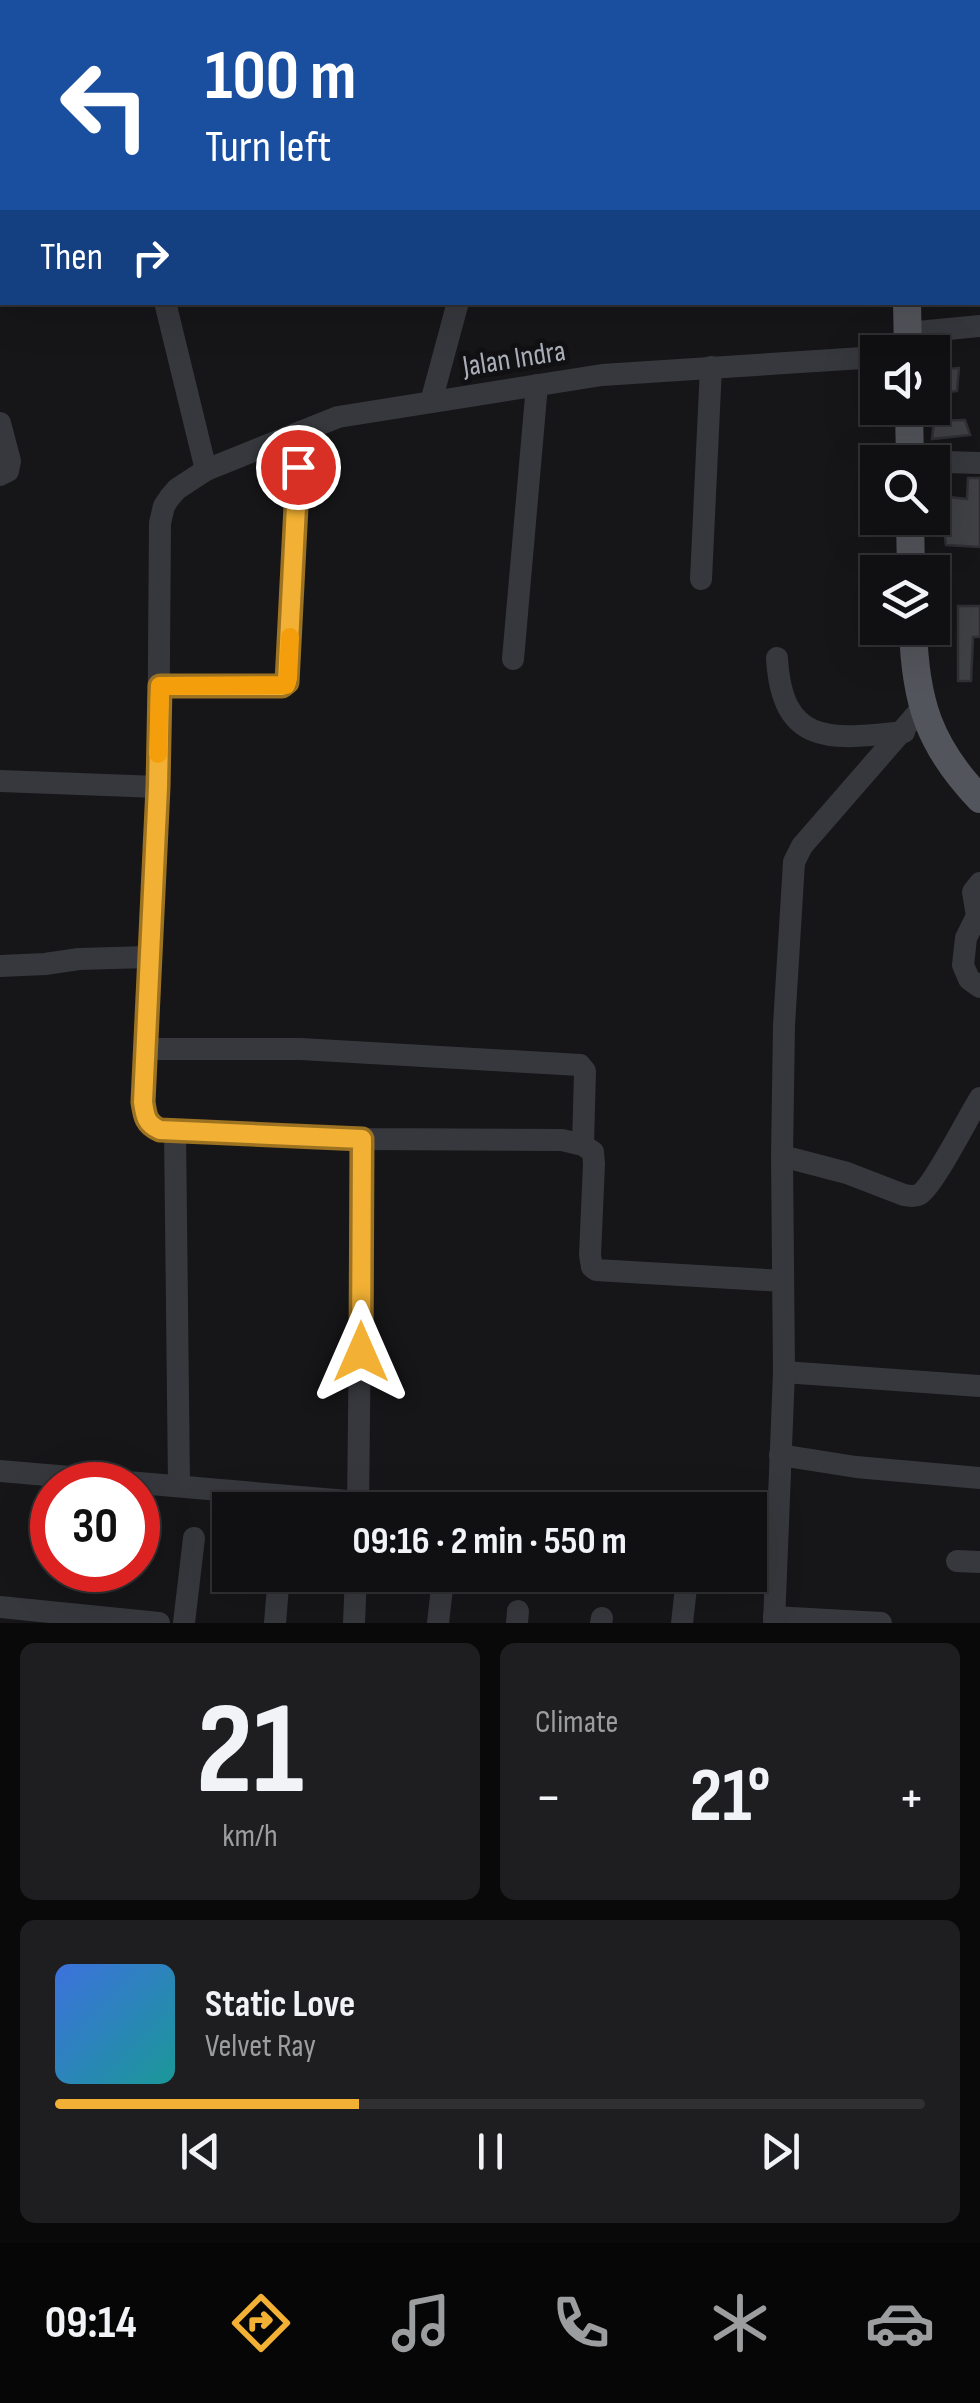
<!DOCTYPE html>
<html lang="en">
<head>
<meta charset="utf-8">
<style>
	:root { --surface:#101012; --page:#1e1e20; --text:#f1f3f6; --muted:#9c9d9f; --line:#303032; --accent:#f2b134 }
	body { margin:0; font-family:"Sofia Sans Condensed",sans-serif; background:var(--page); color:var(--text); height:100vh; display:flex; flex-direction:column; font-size:38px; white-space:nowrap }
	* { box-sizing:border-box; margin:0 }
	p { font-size:32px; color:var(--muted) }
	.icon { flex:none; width:55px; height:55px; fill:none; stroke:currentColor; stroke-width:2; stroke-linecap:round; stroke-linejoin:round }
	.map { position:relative; height:1623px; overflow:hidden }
	.sheet { display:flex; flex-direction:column; gap:20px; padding:20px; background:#09090a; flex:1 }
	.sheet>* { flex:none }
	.hud { position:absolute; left:0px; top:0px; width:980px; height:305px; box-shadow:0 10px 40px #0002,0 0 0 2px var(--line); background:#1a4fa0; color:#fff; overflow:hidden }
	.buttons { position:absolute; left:860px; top:335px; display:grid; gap:20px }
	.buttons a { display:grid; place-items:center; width:90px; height:90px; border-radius:0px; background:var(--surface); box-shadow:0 10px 40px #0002,0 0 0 2px var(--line); font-size:50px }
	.speed { position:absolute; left:30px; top:1462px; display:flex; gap:20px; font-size:50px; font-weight:700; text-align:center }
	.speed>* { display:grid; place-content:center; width:130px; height:130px; border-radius:50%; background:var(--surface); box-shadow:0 10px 40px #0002,0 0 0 2px var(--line); line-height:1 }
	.speed .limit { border:15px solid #d22; background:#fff; color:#111 }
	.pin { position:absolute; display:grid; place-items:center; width:85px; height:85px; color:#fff; margin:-42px; border:5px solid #fff; border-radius:50%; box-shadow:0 2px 10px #0007 }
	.me { position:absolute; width:110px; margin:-55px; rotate:0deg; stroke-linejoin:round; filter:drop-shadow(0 0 8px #0008) }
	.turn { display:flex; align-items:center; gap:35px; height:210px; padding:0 40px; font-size:45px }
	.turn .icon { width:130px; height:130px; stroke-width:2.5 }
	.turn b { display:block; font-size:70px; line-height:85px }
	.then { display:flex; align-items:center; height:95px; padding:0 40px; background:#0003; gap:20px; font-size:38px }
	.big { font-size:75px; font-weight:700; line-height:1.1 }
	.sheet .card { flex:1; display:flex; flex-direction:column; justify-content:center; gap:15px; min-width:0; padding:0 35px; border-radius:15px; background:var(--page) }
	.sheet .dial { align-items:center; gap:0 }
	.dial b { font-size:130px; line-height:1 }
	.song { display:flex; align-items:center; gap:30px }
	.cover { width:120px; height:120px; border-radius:15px; background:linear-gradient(135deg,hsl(220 70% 55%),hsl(180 70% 35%)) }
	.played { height:10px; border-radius:5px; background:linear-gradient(90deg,var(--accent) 35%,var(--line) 35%) }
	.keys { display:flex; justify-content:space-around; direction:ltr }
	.heat { display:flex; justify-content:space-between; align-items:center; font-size:55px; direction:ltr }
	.sheet .tiles { flex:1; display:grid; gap:20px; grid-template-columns:1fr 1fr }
	.card:last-child { grid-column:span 2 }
	.trip { position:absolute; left:212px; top:1492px; width:555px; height:100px; border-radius:0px; background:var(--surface); box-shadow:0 10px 40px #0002,0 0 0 2px var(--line); font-weight:700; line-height:100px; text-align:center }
	.tab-bar { display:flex; height:160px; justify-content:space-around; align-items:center; background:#060607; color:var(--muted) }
	.tab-bar .icon { width:70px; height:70px }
	.tab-bar .selected { color:var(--accent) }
	.tab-bar b { font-size:45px; color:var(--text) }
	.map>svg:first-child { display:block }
	.building { fill:#404145; stroke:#303034; stroke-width:2.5 }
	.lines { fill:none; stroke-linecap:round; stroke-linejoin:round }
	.minor { stroke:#37383d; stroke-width:22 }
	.major { stroke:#53555c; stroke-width:28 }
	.route-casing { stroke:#9d7322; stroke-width:25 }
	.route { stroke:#f2b134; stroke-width:18 }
	.slow { stroke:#f59e0b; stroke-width:18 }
	.labels { text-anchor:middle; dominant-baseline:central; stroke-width:10; stroke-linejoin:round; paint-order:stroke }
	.street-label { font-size:30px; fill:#a8adb8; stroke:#111113 }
</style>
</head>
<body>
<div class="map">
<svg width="980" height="1623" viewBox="0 0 980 1623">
	<rect width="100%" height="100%" fill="#161618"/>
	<!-- building -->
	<g class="building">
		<path d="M959 368 957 391 934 394 935 370Z"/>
		<path d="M965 420 970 435 932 439 934 421Z"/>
		<path d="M968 478H980V547L946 545 943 520H940L939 496 967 499Z"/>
		<path d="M958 606H980V637H973L971 681H958Z"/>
	</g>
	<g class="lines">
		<!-- minor -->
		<g class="minor">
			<path d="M509 0V2"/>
			<path d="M0 33H2"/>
			<path d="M978 75 980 76"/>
			<path d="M0 275H2"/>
			<path d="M165 302 206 470"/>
			<path d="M907 333 980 326"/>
			<path d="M431 402 458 302"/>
			<path d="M0 423 10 461 8 471 0 475"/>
			<path d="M910 461 980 463"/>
			<path d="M701 579 711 367"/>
			<path d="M777 658C782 748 833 739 904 732"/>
			<path d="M513 659 537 385"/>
			<path d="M160 686H282L287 682 300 432"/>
			<path d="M0 781 158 787"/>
			<path d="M980 883 973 892 977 916 966 938 963 965 969 979 980 987"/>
			<path d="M0 966 45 964 79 959 148 957"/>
			<path d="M146 1049H301L580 1065 585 1071 583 1145"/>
			<path d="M175 1130 179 1485"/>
			<path d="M782 1156 847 1173 904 1195C909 1196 916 1197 920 1194 934 1185 968 1117 980 1098"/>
			<path d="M783 1281 596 1270 592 1267 590 1255 594 1164 593 1152 583 1145 562 1140 362 1139 160 1130C139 1121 143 1099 143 1079L158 787 160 523 164 506 170 497 177 489 206 470 338 417 602 375 878 357"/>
			<path d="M784 1372 980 1386"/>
			<path d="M780 1455 856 1467 980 1478"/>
			<path d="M0 1471 359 1502"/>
			<path d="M358 1510 362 1139"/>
			<path d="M957 1561 980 1562"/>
			<path d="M0 1607 159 1623"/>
			<path d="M774 1617 881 1623"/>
			<path d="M184 1623 194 1538"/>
			<path d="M275 1623 279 1575"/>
			<path d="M354 1623 356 1575"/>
			<path d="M438 1623 443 1579"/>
			<path d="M517 1623 518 1611"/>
			<path d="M601 1623 602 1618"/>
			<path d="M682 1623 687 1579"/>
			<path d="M774 1623 784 1372 782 1156 784 1025 794 862 802 846 922 708"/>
		</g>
		<!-- major -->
		<g class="major">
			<path d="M911 2 912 0"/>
			<path d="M907 302 908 352"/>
			<path d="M909 408 910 462"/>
			<path d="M910 518 911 572"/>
			<path d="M913 628C915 701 929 746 980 799"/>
		</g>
	</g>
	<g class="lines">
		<!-- route casing -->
		<g class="route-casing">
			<path id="route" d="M298 467 287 682 282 686H160L158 787 143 1102C145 1116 146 1124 160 1130L362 1139 361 1352"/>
		</g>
		<!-- route -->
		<use href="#route" class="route"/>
		<!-- slow -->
		<path class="slow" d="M158 754 160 686 286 685 288 678 290 637"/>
	</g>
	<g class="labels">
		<!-- street labels -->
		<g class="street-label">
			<text transform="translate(514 359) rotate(-9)">Jalan Indra</text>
		</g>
	</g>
</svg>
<div class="buttons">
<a><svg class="icon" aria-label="sound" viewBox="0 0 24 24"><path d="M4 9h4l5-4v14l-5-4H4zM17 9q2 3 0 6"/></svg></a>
<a><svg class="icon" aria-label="search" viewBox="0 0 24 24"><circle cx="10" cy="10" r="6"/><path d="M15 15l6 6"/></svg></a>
<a><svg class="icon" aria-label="layers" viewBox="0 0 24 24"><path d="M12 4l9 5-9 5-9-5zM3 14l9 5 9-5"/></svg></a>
</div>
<div class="speed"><div class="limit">30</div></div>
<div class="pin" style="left:298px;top:467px;background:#d93025"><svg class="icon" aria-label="arrive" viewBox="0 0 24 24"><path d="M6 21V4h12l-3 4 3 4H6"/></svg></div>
<svg class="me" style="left:361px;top:1352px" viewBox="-20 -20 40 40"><path d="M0-17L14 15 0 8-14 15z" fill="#f2b134" stroke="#fff" stroke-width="4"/></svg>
<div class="trip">09:16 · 2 min · 550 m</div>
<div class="hud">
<div class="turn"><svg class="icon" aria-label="left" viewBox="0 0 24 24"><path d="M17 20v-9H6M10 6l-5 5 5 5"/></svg><div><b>100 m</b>Turn left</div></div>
<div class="then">Then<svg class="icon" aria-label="right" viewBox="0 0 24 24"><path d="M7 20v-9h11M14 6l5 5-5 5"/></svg></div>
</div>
</div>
<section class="sheet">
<div class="tiles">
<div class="card dial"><b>21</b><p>km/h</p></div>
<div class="card"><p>Climate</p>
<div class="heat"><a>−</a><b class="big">21°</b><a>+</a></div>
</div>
<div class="card">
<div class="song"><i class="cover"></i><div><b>Static Love</b><p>Velvet Ray</p></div></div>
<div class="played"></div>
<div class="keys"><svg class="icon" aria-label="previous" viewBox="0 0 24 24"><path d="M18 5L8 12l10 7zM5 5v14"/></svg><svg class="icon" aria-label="pause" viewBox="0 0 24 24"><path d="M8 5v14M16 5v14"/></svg><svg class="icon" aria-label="next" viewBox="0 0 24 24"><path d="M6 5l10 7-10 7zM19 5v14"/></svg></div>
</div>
</div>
</section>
<nav class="tab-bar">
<b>09:14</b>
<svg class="icon selected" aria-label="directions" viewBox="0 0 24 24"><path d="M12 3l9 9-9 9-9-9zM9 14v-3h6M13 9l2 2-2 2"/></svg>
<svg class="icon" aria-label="music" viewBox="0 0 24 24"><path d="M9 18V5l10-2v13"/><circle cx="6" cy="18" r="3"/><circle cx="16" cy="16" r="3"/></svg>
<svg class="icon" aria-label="phone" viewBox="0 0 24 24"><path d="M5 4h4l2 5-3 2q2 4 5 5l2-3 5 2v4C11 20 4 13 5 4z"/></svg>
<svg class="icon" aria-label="climate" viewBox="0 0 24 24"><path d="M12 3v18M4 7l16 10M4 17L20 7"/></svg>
<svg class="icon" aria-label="car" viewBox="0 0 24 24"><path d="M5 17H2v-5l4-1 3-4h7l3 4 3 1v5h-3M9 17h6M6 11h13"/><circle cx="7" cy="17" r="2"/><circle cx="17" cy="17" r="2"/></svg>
</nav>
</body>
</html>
